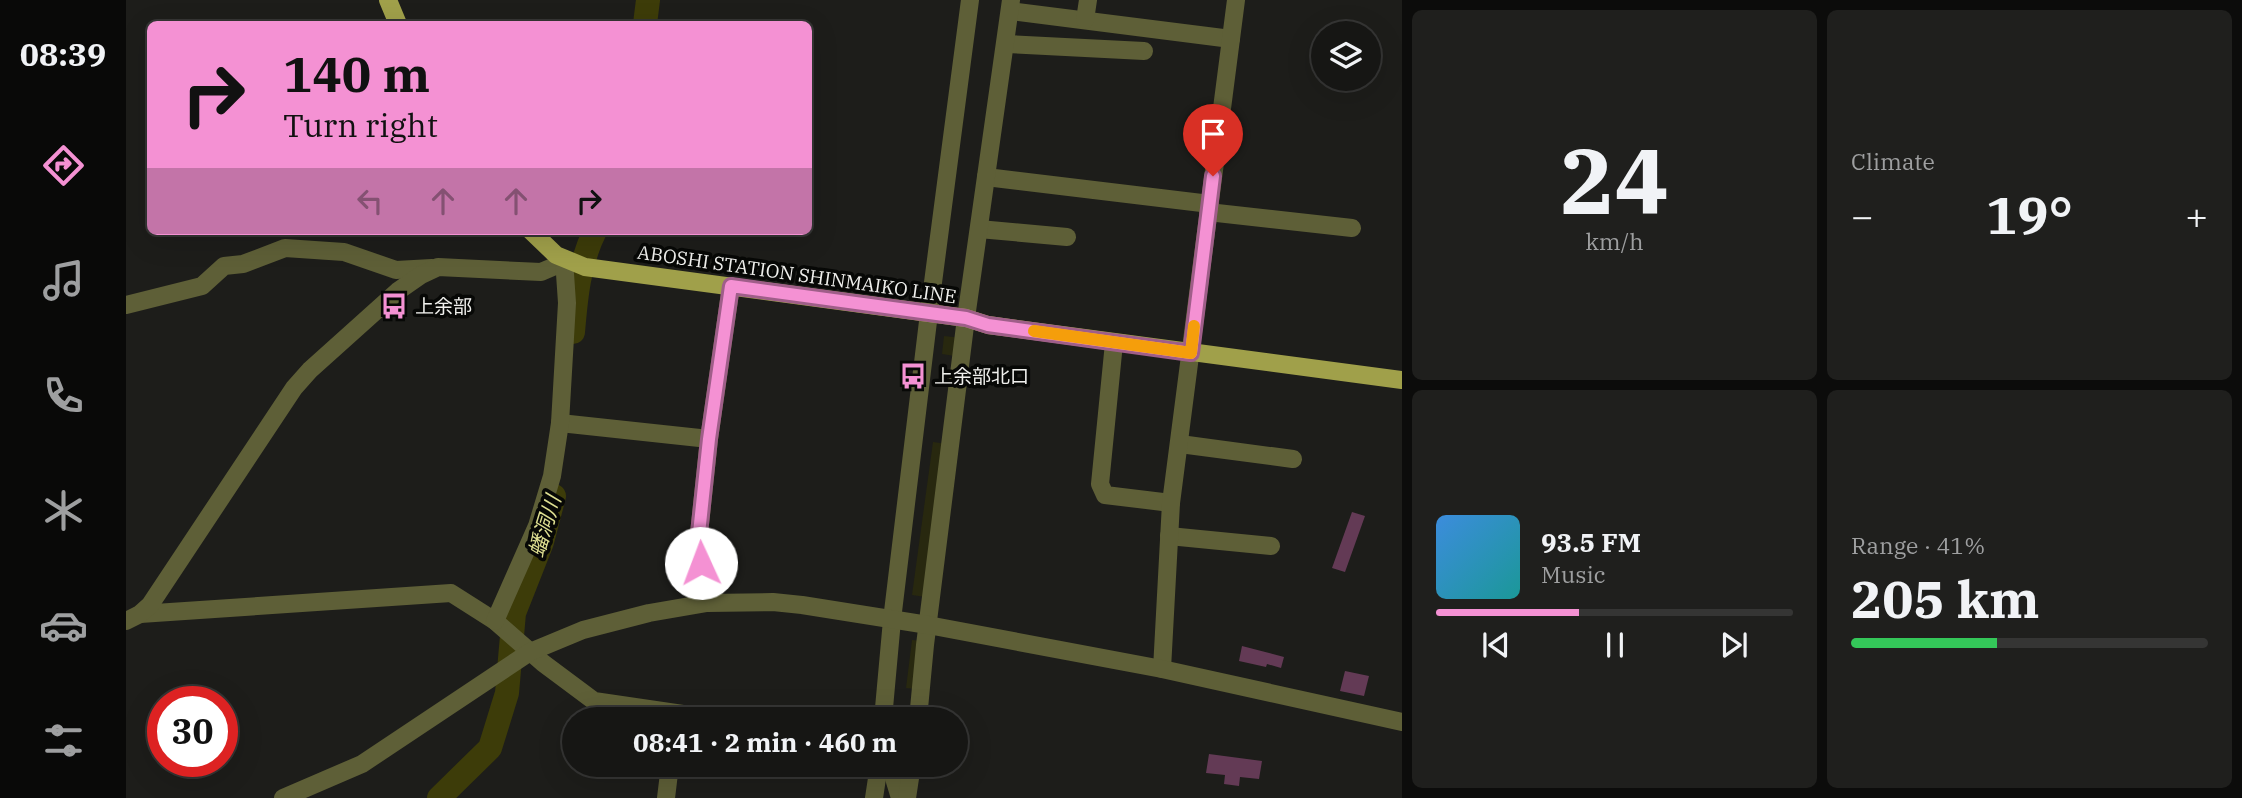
<!DOCTYPE html>
<html lang="en">
<head>
<meta charset="utf-8">
<style>
	:root { --surface:#161614; --page:#1f1f1d; --text:#f1f3f6; --muted:#9e9fa0; --line:#353534; --accent:#f491d3 }
	body { margin:0; font-family:"IBM Plex Serif","Noto Sans JP",serif; background:var(--page); color:var(--text); height:100vh; display:flex; flex-direction:column; font-size:26px; white-space:nowrap }
	* { box-sizing:border-box; margin:0 }
	p { font-size:23px; color:var(--muted) }
	.icon { flex:none; width:38px; height:38px; fill:none; stroke:currentColor; stroke-width:2; stroke-linecap:round; stroke-linejoin:round }
	.map { position:relative; flex:1; overflow:hidden }
	.drawer { display:flex; flex-direction:column; gap:10px; padding:10px; background:#0c0c0b; width:840px }
	.drawer>* { flex:none }
	.hud { position:absolute; left:21px; top:21px; width:665px; height:214px; border-radius:10px; box-shadow:0 7px 28px #0002,0 0 0 2px var(--line); background:#f491d3; color:#111; overflow:hidden }
	.fabs { position:absolute; left:1185px; top:21px; display:grid; gap:14px }
	.fabs a { display:grid; place-items:center; width:70px; height:70px; border-radius:50%; background:var(--surface); box-shadow:0 7px 28px #0002,0 0 0 2px var(--line); font-size:35px }
	.speed { position:absolute; left:21px; top:686px; display:flex; gap:14px; font-size:35px; font-weight:700; text-align:center }
	.speed>* { display:grid; place-content:center; width:91px; height:91px; border-radius:50%; background:var(--surface); box-shadow:0 7px 28px #0002,0 0 0 2px var(--line); line-height:1 }
	.speed .limit { border:10px solid #d22; background:#fff; color:#111 }
	.pin { position:absolute; display:grid; place-items:center; width:60px; height:60px; color:#fff; margin:-72px -30px; border-radius:50% 50% 50% 0; rotate:-45deg; box-shadow:0 0 7px #0007 }
	.pin .icon { rotate:45deg }
	.me { position:absolute; width:77px; margin:-38px; rotate:358deg; stroke-linejoin:round; filter:drop-shadow(0 0 5px #0008) }
	.turn { display:flex; align-items:center; gap:24px; height:147px; padding:0 21px; font-size:32px }
	.turn .icon { width:91px; height:91px; stroke-width:2.5 }
	.turn b { display:block; font-size:49px; line-height:60px }
	.lanes { display:flex; align-items:center; height:66px; padding:0 21px; background:#0003; justify-content:center; gap:35px; direction:ltr }
	.lanes .off { opacity:.35 }
	.big { font-size:52px; font-weight:700; line-height:1.1 }
	.drawer .card { flex:1; display:flex; flex-direction:column; justify-content:center; gap:10px; min-width:0; padding:0 24px; border-radius:10px; background:var(--page) }
	.drawer .dial { align-items:center; gap:0 }
	.dial b { font-size:91px; line-height:1 }
	.song { display:flex; align-items:center; gap:21px }
	.cover { width:84px; height:84px; border-radius:10px; background:linear-gradient(135deg,hsl(210 70% 55%),hsl(180 70% 35%)) }
	.played { height:7px; border-radius:4px; background:linear-gradient(90deg,var(--accent) 40%,var(--line) 40%) }
	.keys { display:flex; justify-content:space-around; direction:ltr }
	.heat { display:flex; justify-content:space-between; align-items:center; font-size:38px; direction:ltr }
	.charge { height:10px; border-radius:5px; background:linear-gradient(90deg,#34c759 41%,var(--line) 0) }
	.drawer .tiles { flex:1; display:grid; gap:10px; grid-template-columns:repeat(2,1fr) }
	.trip { position:absolute; left:436px; top:707px; width:406px; height:70px; border-radius:35px; background:var(--surface); box-shadow:0 7px 28px #0002,0 0 0 2px var(--line); font-weight:700; line-height:70px; text-align:center }
	main { display:flex; flex:1; min-height:0 }
	.dock { display:flex; flex-direction:column; width:126px; justify-content:space-around; align-items:center; background:#090908; color:var(--muted) }
	.dock .icon { width:49px; height:49px }
	.dock .current { color:var(--accent) }
	.dock b { font-size:32px; color:var(--text) }
	.map>svg:first-child { display:block }
	.green { fill:#28280f }
	.lines { fill:none; stroke-linecap:round; stroke-linejoin:round }
	.river { stroke:#3d3c09; stroke-width:24 }
	.building { fill:#633a55 }
	.minor { stroke:#5e5f37; stroke-width:18 }
	.major { stroke:#a0a04a; stroke-width:18 }
	.route-casing { stroke:#9f5e89; stroke-width:18 }
	.route { stroke:#f491d3; stroke-width:12 }
	.slow { stroke:#f59e0b; stroke-width:12 }
	.labels { text-anchor:middle; dominant-baseline:central; stroke-width:7; stroke-linejoin:round; paint-order:stroke }
	.street-label { font-size:19px; fill:#f0f0ed; stroke:#070806 }
	.poi-label { font-size:19px; fill:#f0f0ed; stroke:#070806; text-anchor:start }
	.water-label { font-size:21px; font-style:italic; fill:#ddde91; stroke:#070806 }
</style>
</head>
<body>
<main>
<nav class="dock">
<b>08:39</b>
<svg class="icon current" aria-label="directions" viewBox="0 0 24 24"><path d="M12 3l9 9-9 9-9-9zM9 14v-3h6M13 9l2 2-2 2"/></svg>
<svg class="icon" aria-label="music" viewBox="0 0 24 24"><path d="M9 18V5l10-2v13"/><circle cx="6" cy="18" r="3"/><circle cx="16" cy="16" r="3"/></svg>
<svg class="icon" aria-label="phone" viewBox="0 0 24 24"><path d="M5 4h4l2 5-3 2q2 4 5 5l2-3 5 2v4C11 20 4 13 5 4z"/></svg>
<svg class="icon" aria-label="climate" viewBox="0 0 24 24"><path d="M12 3v18M4 7l16 10M4 17L20 7"/></svg>
<svg class="icon" aria-label="car" viewBox="0 0 24 24"><path d="M5 17H2v-5l4-1 3-4h7l3 4 3 1v5h-3M9 17h6M6 11h13"/><circle cx="7" cy="17" r="2"/><circle cx="17" cy="17" r="2"/></svg>
<svg class="icon" aria-label="filters" viewBox="0 0 24 24"><path d="M4 7h16M4 17h16"/><circle cx="9" cy="7" r="2"/><circle cx="15" cy="17" r="2"/></svg>
</nav>
<div class="map">
<svg width="1276" height="798" viewBox="0 0 1276 798">
	<rect width="100%" height="100%" fill="#1d1d1a"/>
	<!-- green -->
	<g class="green">
		<path d="M818 336 837 338 835 357 816 354Z"/>
		<path d="M807 442 827 445 806 598 786 595Z"/>
		<path d="M786 640 796 641 791 689 780 688Z"/>
	</g>
	<g class="lines">
		<!-- river -->
		<g class="river">
			<path d="M519 24 522 0"/>
			<path d="M447 332C450 296 453 263 469 231"/>
			<path d="M313 798 364 748 381 693 388 613 416 542 428 496"/>
		</g>
	</g>
	<!-- building -->
	<g class="building">
		<path d="M1226 512 1239 516 1219 572 1206 568Z"/>
		<path d="M1116 646 1158 657 1155 668 1141 664 1140 667 1113 661Z"/>
		<path d="M1219 671 1243 676 1238 696 1214 691Z"/>
		<path d="M1083 754 1136 761 1133 779 1114 777 1113 786 1098 784 1099 775 1080 773Z"/>
	</g>
	<g class="lines">
		<!-- minor -->
		<g class="minor">
			<path d="M884 11 1105 39"/>
			<path d="M959 20 962 0"/>
			<path d="M880 44 1018 51"/>
			<path d="M860 177 1084 204"/>
			<path d="M1082 212 1226 228"/>
			<path d="M853 229 941 237"/>
			<path d="M0 305 76 286 98 266 117 264 159 248 218 252 270 270 306 268"/>
			<path d="M988 343 974 484 979 495 1045 503"/>
			<path d="M434 423 583 439"/>
			<path d="M1054 444 1167 459"/>
			<path d="M1043 536 1145 546"/>
			<path d="M581 603 572 543 583 439 605 286"/>
			<path d="M14 614 325 593 369 621 417 663 468 701 591 719"/>
			<path d="M0 621 14 614 24 605 168 388 184 370 272 291 295 275 312 267 415 272 429 266 438 259"/>
			<path d="M369 621 411 526 426 476 434 423 441 303 438 259"/>
			<path d="M1036 669 1045 503 1110 0"/>
			<path d="M757 719 766 620 803 313 844 0"/>
			<path d="M792 719 799 645 840 318 885 0"/>
			<path d="M764 765 774 798"/>
			<path d="M157 798 236 764 404 652 457 630 523 613 581 603 647 602 676 605 802 625 1036 669 1276 722"/>
			<path d="M540 798 544 765"/>
			<path d="M748 798 753 765"/>
			<path d="M781 798 786 765"/>
		</g>
		<!-- major -->
		<g class="major">
			<path d="M262 0 272 24"/>
			<path d="M405 231 430 255 459 267 840 318 862 325 1276 380"/>
		</g>
	</g>
	<g class="lines">
		<!-- route casing -->
		<g class="route-casing">
			<path id="route" d="M575 563 572 543 583 439 605 286 840 318 862 325 1065 353 1087 176"/>
		</g>
		<!-- route -->
		<use href="#route" class="route"/>
		<!-- slow -->
		<path class="slow" d="M908 331 1065 353 1068 326"/>
	</g>
	<!-- icons -->
	<defs>
		<g id="bus-bare" transform="scale(2.1)"><path d="M-5-6H5V4H4V6H2V4H-2V6H-4V4H-5ZM-3.5-4V0h7V-4ZM-3.5 1.2v1.5H-2V1.2ZM2 1.2v1.5H3.5V1.2Z" fill="#f491d3" stroke="#070806" stroke-width="2.5" paint-order="stroke"/></g>
	</defs>
	<g fill-rule="evenodd">
		<use href="#bus-bare" x="268" y="306"/>
		<use href="#bus-bare" x="787" y="376"/>
	</g>
	<g class="labels">
		<!-- street labels -->
		<g class="street-label">
			<text transform="translate(671 274) rotate(8)">ABOSHI STATION SHINMAIKO LINE</text>
		</g>
		<!-- poi labels -->
		<g class="poi-label">
			<text x="289" y="306">上余部</text>
			<text x="808" y="376">上余部北口</text>
		</g>
		<!-- water labels -->
		<g class="water-label">
			<text transform="translate(418 526) rotate(-73)">蟠洞川</text>
		</g>
	</g>
</svg>
<div class="fabs">
<a><svg class="icon" aria-label="layers" viewBox="0 0 24 24"><path d="M12 4l9 5-9 5-9-5zM3 14l9 5 9-5"/></svg></a>
</div>
<div class="speed"><div class="limit">30</div></div>
<div class="pin" style="left:1087px;top:176px;background:#d93025"><svg class="icon" aria-label="arrive" viewBox="0 0 24 24"><path d="M6 21V4h12l-3 4 3 4H6"/></svg></div>
<svg class="me" style="left:575px;top:563px" viewBox="-20 -20 40 40"><circle r="19" fill="#fff"/><path d="M0-13L10 11 0 6-10 11z" fill="#f491d3"/></svg>
<div class="trip">08:41 · 2 min · 460 m</div>
<div class="hud">
<div class="turn"><svg class="icon" aria-label="right" viewBox="0 0 24 24"><path d="M7 20v-9h11M14 6l5 5-5 5"/></svg><div><b>140 m</b>Turn right</div></div>
<div class="lanes"><svg class="icon off" aria-label="left" viewBox="0 0 24 24"><path d="M17 20v-9H6M10 6l-5 5 5 5"/></svg><svg class="icon off" aria-label="ahead" viewBox="0 0 24 24"><path d="M12 20V5M6 11l6-6 6 6"/></svg><svg class="icon off" aria-label="ahead" viewBox="0 0 24 24"><path d="M12 20V5M6 11l6-6 6 6"/></svg><svg class="icon" aria-label="right" viewBox="0 0 24 24"><path d="M7 20v-9h11M14 6l5 5-5 5"/></svg></div>
</div>
</div>
<section class="drawer">
<div class="tiles">
<div class="card dial"><b>24</b><p>km/h</p></div>
<div class="card"><p>Climate</p>
<div class="heat"><a>−</a><b class="big">19°</b><a>+</a></div>
</div>
<div class="card">
<div class="song"><i class="cover"></i><div><b>93.5 FM</b><p>Music</p></div></div>
<div class="played"></div>
<div class="keys"><svg class="icon" aria-label="previous" viewBox="0 0 24 24"><path d="M18 5L8 12l10 7zM5 5v14"/></svg><svg class="icon" aria-label="pause" viewBox="0 0 24 24"><path d="M8 5v14M16 5v14"/></svg><svg class="icon" aria-label="next" viewBox="0 0 24 24"><path d="M6 5l10 7-10 7zM19 5v14"/></svg></div>
</div>
<div class="card"><p>Range · 41%</p><b class="big">205 km</b><div class="charge"></div></div>
</div>
</section>
</main>
</body>
</html>
